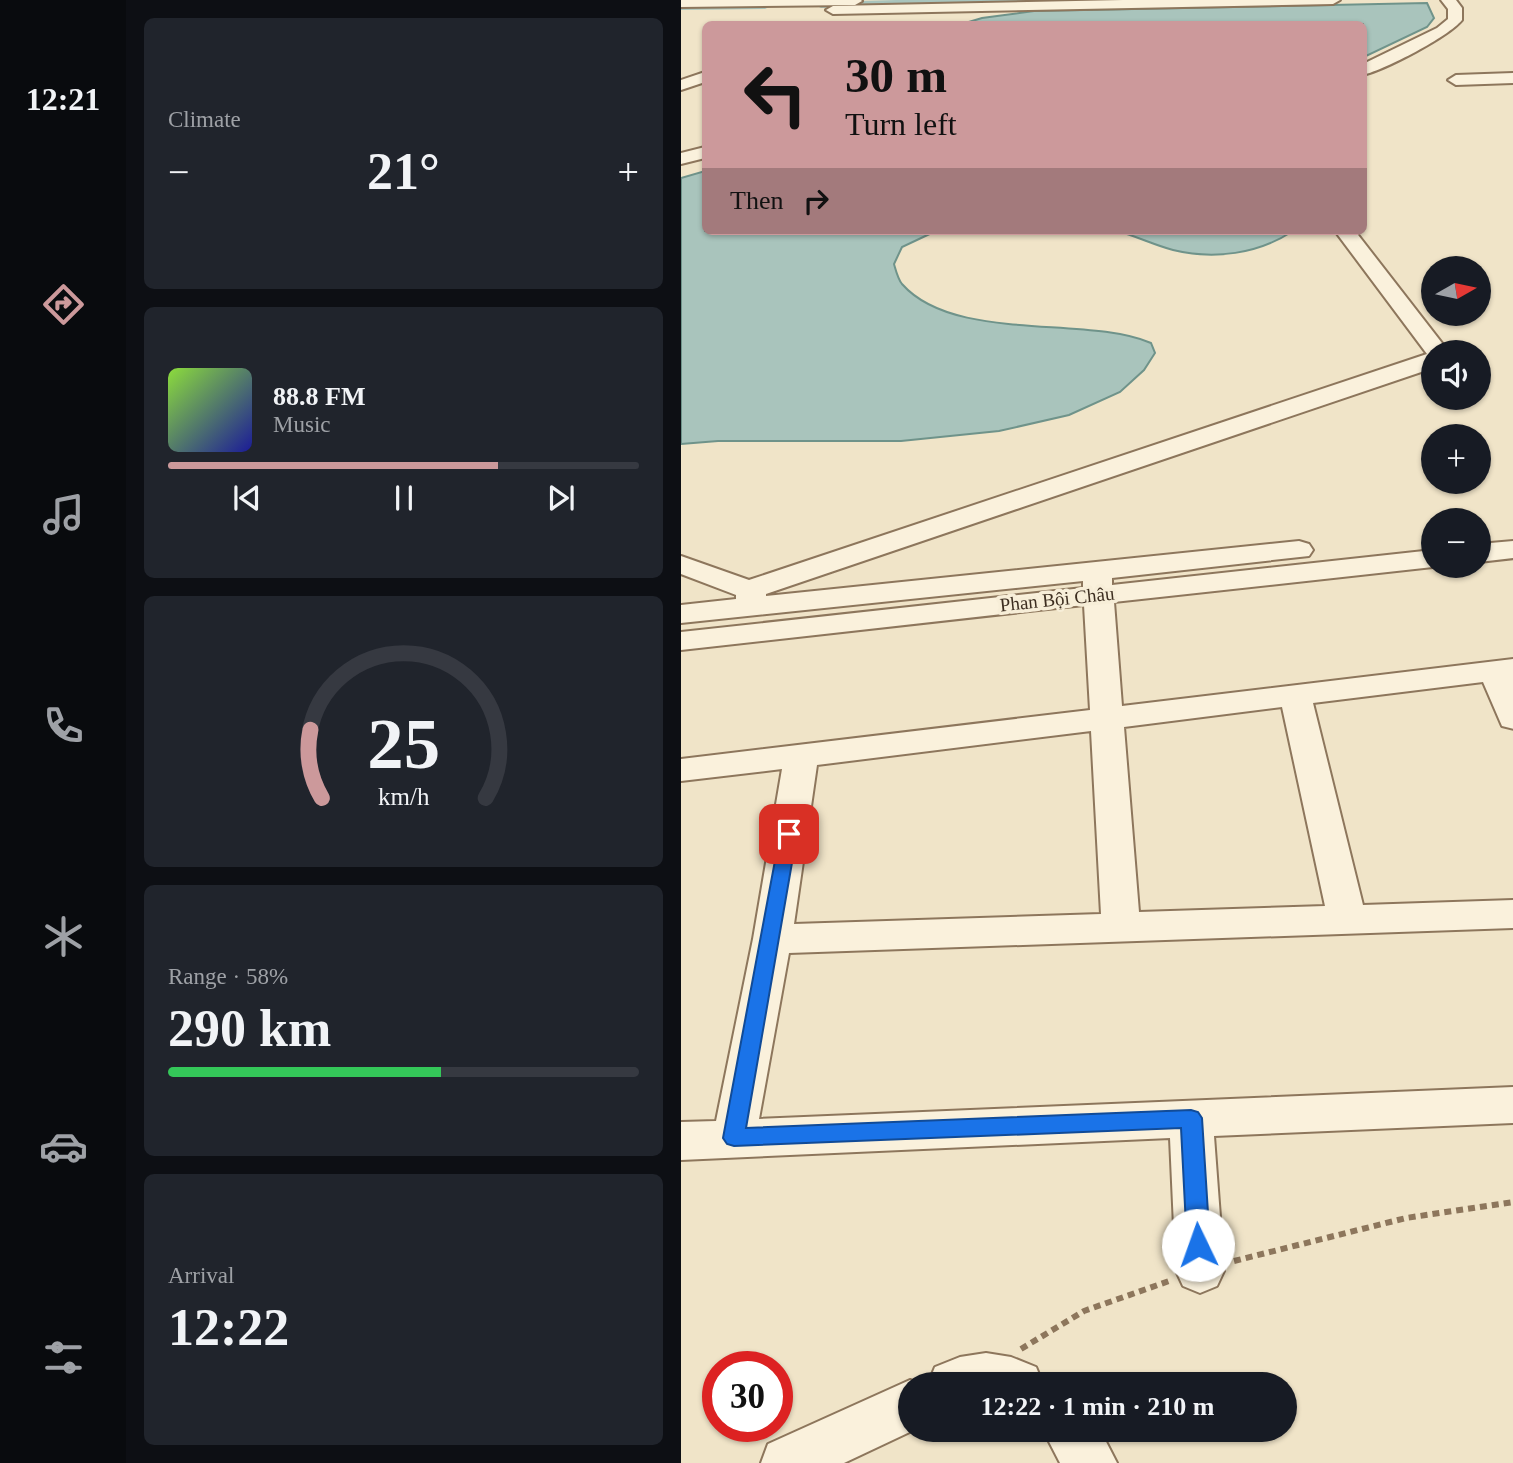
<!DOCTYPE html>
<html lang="en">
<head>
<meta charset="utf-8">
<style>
	:root { --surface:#171b24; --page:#20242c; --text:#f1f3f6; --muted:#9ea1a6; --line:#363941; --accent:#cc999b }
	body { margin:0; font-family:Georgia,serif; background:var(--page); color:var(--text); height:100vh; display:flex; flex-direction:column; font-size:26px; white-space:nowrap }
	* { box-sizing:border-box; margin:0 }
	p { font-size:23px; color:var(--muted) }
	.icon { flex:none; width:38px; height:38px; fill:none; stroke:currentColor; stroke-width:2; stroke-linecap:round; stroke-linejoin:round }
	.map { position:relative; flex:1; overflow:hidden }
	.side { display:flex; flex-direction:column; gap:18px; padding:18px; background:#0d0f14; width:555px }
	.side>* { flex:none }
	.hud { position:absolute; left:21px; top:21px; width:665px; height:214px; border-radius:10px; box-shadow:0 2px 5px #0004; background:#cc999b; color:#111; overflow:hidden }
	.needle { width:46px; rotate:81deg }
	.controls { position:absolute; left:740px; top:256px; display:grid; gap:14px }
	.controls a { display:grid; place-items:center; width:70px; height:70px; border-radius:50%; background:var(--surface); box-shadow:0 2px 5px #0004; font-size:35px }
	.speed { position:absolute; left:21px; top:1351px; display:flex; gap:14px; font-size:35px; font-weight:700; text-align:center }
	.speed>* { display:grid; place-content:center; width:91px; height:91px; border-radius:50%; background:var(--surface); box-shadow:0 2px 5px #0004; line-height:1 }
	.speed .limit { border:10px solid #d22; background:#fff; color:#111 }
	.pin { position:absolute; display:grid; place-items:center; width:60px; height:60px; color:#fff; margin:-30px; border-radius:14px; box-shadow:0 4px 10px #0006 }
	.me { position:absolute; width:77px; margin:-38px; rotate:357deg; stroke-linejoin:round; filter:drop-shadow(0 0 5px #0008) }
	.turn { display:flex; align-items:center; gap:24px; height:147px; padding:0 28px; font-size:32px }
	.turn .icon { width:91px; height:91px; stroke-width:2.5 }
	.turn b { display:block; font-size:49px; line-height:60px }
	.then { display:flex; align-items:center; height:66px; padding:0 28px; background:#0003; gap:14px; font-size:26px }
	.big { font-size:52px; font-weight:800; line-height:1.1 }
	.side .tile { flex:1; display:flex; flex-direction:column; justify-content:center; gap:10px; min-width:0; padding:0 24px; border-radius:10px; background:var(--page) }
	.side .dial { align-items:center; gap:0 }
	.dial svg { height:182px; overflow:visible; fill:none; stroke:var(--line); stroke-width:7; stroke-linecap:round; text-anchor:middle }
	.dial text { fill:var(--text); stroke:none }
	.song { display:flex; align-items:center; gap:21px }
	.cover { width:84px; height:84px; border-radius:10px; background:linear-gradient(135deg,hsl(90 70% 55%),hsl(240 70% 35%)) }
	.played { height:7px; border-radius:4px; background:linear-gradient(90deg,var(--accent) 70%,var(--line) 70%) }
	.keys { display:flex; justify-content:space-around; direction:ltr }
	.heat { display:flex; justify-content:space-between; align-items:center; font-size:38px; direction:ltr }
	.charge { height:10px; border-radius:5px; background:linear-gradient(90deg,#34c759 58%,var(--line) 0) }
	.trip { position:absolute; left:217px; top:1372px; width:399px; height:70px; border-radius:35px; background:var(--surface); box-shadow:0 2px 5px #0004; font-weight:800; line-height:70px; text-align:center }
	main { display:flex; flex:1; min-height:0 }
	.tab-bar { display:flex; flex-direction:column; width:126px; justify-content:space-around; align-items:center; background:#090b0e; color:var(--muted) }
	.tab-bar .icon { width:49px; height:49px }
	.tab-bar .active { color:var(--accent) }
	.tab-bar b { font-size:32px; color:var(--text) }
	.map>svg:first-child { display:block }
	.water { fill:#a9c4bc; stroke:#6f938a; stroke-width:2 }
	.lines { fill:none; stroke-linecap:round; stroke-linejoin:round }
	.canal { fill:#a9c4bc; fill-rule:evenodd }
	.minor-casing { stroke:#8d765c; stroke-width:4 }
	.path { stroke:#8d765c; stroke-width:6; stroke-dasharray:7 5; stroke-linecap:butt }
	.minor { fill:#faf1dc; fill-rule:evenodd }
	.route { fill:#1a73e8; stroke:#114b97; stroke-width:2 }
	.labels { text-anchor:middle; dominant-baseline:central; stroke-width:7; stroke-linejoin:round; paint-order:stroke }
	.street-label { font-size:19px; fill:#3d2e20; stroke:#f7eed8 }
</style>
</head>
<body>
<main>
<nav class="tab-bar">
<b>12:21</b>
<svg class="icon active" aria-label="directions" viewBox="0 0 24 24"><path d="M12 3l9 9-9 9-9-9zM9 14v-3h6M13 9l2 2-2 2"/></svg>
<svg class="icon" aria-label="music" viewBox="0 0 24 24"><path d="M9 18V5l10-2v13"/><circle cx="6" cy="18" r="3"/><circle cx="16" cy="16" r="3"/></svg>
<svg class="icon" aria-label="phone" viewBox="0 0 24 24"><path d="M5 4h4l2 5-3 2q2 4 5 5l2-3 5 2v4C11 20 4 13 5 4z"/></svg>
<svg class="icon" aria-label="climate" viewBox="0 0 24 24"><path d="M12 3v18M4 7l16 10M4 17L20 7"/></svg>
<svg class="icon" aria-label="car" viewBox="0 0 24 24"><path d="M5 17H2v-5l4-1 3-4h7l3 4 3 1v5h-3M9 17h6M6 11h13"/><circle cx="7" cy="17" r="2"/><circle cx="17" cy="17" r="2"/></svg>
<svg class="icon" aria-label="filters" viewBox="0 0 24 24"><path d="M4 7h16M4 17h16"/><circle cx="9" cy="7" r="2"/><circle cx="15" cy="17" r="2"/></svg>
</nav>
<section class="side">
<div class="tile"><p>Climate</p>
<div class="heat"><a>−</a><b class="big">21°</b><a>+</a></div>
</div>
<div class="tile">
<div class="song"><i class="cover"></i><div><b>88.8 FM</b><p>Music</p></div></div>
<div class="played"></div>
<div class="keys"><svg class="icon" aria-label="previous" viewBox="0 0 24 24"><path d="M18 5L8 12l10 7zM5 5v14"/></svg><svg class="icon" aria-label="pause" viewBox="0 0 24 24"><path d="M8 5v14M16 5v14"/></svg><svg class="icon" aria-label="next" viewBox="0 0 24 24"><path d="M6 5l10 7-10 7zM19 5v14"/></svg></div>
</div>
<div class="tile dial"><svg viewBox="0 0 100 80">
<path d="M14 69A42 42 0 1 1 86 69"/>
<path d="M14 69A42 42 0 0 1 9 39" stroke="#cc999b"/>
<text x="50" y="56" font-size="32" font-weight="700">25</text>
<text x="50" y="72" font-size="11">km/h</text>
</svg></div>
<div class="tile"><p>Range · 58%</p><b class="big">290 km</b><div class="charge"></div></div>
<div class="tile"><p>Arrival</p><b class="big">12:22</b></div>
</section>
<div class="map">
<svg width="833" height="1463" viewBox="0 0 833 1463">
	<rect width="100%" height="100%" fill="#f0e4c8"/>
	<!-- water -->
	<g class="water">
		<path d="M746 3 753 18 746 27 683 57 682 24H281L301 18 353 11Z"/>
		<path d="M24 171V231H255L221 247 213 264C215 271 217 279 221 284 273 343 405 315 470 343L474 353 463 370 439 392 388 415 318 431 220 441H37L0 444V178Z"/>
		<path d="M436 231H612C577 254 533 260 492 250 473 245 455 236 436 231Z"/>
	</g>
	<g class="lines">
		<!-- canal -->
		<g class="canal">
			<path d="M215 0H367L362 3 140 8 134 5 140 2Z"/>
			<path d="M0 4 84 3 90 6 84 9 0 10Z"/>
		</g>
		<!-- minor casing -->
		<g class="minor-casing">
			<g id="minor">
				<path d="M0 0H180L181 1 174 5 0 7Z"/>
				<path d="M442 0H659L652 4 152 14 145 10 152 6Z"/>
				<path d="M760 0H775L781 8V20C767 37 705 69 682 75V64L756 28 767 19V9Z"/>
				<path d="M24 72V82L0 90V80Z"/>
				<path d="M833 73V83L775 85 767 80 775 75Z"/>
				<path d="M24 147V158L0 164V153Z"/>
				<path d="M654 231H674L764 347 767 352H752V368L85 594V596L618 541 628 544 632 550 628 556 431 578V585L752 550V565H757L752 567 433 602 441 706 833 659V729L821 726 802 682 632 703 682 905 833 900V928L108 953 78 1119 833 1087V1123L533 1136 543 1271 536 1286 519 1293 502 1286 495 1271 489 1138 0 1160V1122L35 1121 72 939 101 769 0 781V759L409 710 403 605 0 650V632L402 588V581L0 623V605L55 599V595L0 574V556L68 580 746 354ZM601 707 644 906 458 912 443 727ZM410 731 420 914 113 924 136 765Z"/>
				<path d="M833 541V558L798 562V544Z"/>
				<path d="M305 1353 330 1357 355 1367 362 1384H247L254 1367 279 1357Z"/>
				<path d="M229 1380 240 1384H229V1430H233L163 1463H80L87 1444Z"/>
				<path d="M362 1430H419L436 1463H379Z"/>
			</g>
		</g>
		<!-- path -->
		<g class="path">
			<path d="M553 1261 725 1218 833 1202"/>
			<path d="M340 1349 403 1311 488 1281"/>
		</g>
		<!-- minor -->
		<use href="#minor" class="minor"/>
	</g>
	<!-- route -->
	<path class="route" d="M108 828 116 834 65 1128 510 1110 517 1112 521 1118 529 1245 525 1252 517 1255 509 1252 506 1245 500 1128 53 1146 46 1144 42 1138 99 834Z"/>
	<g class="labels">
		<!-- street labels -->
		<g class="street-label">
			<text transform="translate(376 599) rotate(-6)">Phan Bội Châu</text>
		</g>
	</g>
</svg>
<div class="controls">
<a><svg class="needle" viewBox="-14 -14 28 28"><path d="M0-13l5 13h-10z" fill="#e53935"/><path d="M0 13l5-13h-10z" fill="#9ea1a6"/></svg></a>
<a><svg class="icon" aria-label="sound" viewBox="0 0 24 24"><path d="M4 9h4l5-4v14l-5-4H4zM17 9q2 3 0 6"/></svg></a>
<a>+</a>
<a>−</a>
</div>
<div class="speed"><div class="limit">30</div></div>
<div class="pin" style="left:108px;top:834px;background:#d93025"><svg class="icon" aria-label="arrive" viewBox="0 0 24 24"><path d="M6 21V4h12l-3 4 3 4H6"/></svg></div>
<svg class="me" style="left:517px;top:1245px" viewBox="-20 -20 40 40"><circle r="19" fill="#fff"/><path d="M0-13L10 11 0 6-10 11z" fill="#1a73e8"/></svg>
<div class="trip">12:22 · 1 min · 210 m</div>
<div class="hud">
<div class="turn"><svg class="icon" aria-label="left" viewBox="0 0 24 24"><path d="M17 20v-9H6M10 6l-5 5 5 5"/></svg><div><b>30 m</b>Turn left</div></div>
<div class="then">Then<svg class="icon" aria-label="right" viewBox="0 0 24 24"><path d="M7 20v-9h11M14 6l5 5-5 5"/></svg></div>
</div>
</div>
</main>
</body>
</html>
